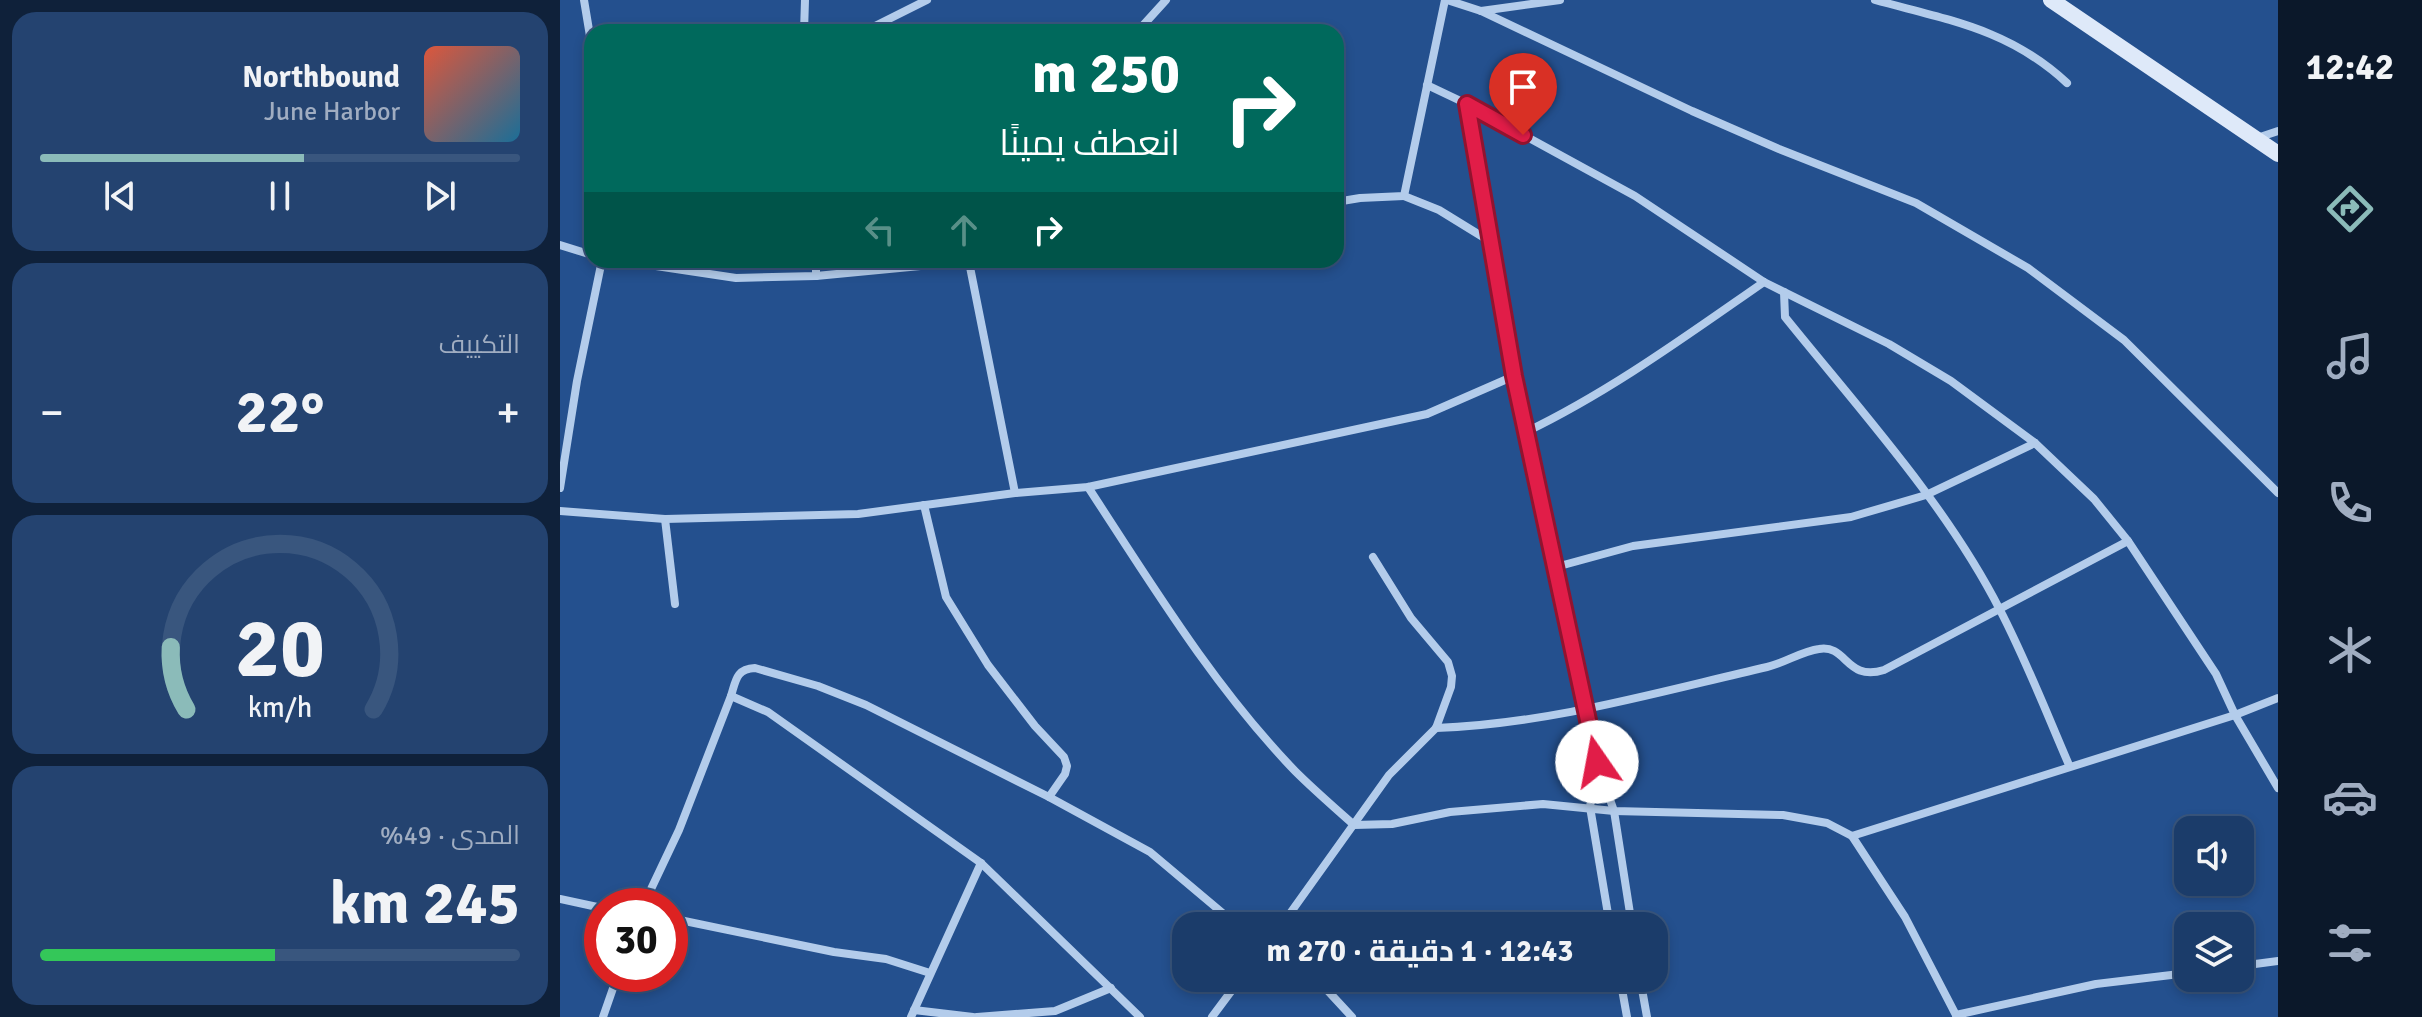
<!DOCTYPE html>
<html lang="ar">
<head>
<meta charset="utf-8">
<style>
	:root { --surface:#1b3c6a; --page:#244370; --text:#f1f3f6; --muted:#a0adc1; --line:#39567e; --accent:#8bbbb9 }
	body { margin:0; font-family:Signika,Cairo,sans-serif; background:var(--page); color:var(--text); direction:rtl; height:100vh; display:flex; flex-direction:column; font-size:30px; white-space:nowrap }
	* { box-sizing:border-box; margin:0 }
	p { font-size:26px; color:var(--muted) }
	.icon { flex:none; width:44px; height:44px; fill:none; stroke:currentColor; stroke-width:2; stroke-linecap:round; stroke-linejoin:round }
	.map { position:relative; flex:1; overflow:hidden; direction:ltr }
	.details { display:flex; flex-direction:column; gap:12px; padding:12px; background:#0f213a; width:560px }
	.details>* { flex:none }
	.guide { position:absolute; left:24px; top:24px; width:760px; height:244px; border-radius:24px; box-shadow:0 4px 12px #0003,0 0 0 2px var(--line); direction:rtl; background:#00695c; color:#fff; overflow:hidden }
	.controls { position:absolute; left:1614px; top:816px; display:grid; gap:16px }
	.controls a { display:grid; place-items:center; width:80px; height:80px; border-radius:16px; background:var(--surface); box-shadow:0 4px 12px #0003,0 0 0 2px var(--line); font-size:40px }
	.speed { position:absolute; left:24px; top:888px; display:flex; gap:16px; font-size:40px; font-weight:700; text-align:center }
	.speed>* { display:grid; place-content:center; width:104px; height:104px; border-radius:50%; background:var(--surface); box-shadow:0 4px 12px #0003,0 0 0 2px var(--line); line-height:1 }
	.speed .limit { border:12px solid #d22; background:#fff; color:#111 }
	.pin { position:absolute; display:grid; place-items:center; width:68px; height:68px; color:#fff; margin:-82px -34px; border-radius:50% 50% 50% 0; rotate:-45deg; box-shadow:0 0 8px #0007 }
	.pin .icon { rotate:45deg }
	.me { position:absolute; width:88px; margin:-44px; rotate:348deg; stroke-linejoin:round; filter:drop-shadow(0 0 6px #0008) }
	.turn { display:flex; align-items:center; gap:28px; height:168px; padding:0 32px; font-size:36px }
	.turn .icon { width:104px; height:104px; stroke-width:2.5 }
	.turn b { display:block; font-size:56px; line-height:68px }
	.lanes { display:flex; align-items:center; height:76px; padding:0 32px; background:#0003; justify-content:center; gap:40px; direction:ltr }
	.lanes .off { opacity:.35 }
	.big { font-size:60px; font-weight:700; line-height:1.1 }
	.details .card { flex:1; display:flex; flex-direction:column; justify-content:center; gap:12px; min-width:0; padding:0 28px; border-radius:24px; background:var(--page) }
	.details .dial { align-items:center; gap:0 }
	.dial svg { height:208px; overflow:visible; fill:none; stroke:var(--line); stroke-width:7; stroke-linecap:round; text-anchor:middle }
	.dial text { fill:var(--text); stroke:none }
	.song { display:flex; align-items:center; gap:24px }
	.cover { width:96px; height:96px; border-radius:12px; background:linear-gradient(135deg,hsl(10 70% 55%),hsl(200 70% 35%)) }
	.played { height:8px; border-radius:4px; background:linear-gradient(90deg,var(--accent) 55%,var(--line) 55%) }
	.keys { display:flex; justify-content:space-around; direction:ltr }
	.heat { display:flex; justify-content:space-between; align-items:center; font-size:44px; direction:ltr }
	.charge { height:12px; border-radius:6px; background:linear-gradient(90deg,#34c759 49%,var(--line) 0) }
	.trip { position:absolute; left:612px; top:912px; width:496px; height:80px; border-radius:24px; background:var(--surface); box-shadow:0 4px 12px #0003,0 0 0 2px var(--line); font-weight:700; line-height:80px; text-align:center; direction:rtl }
	main { display:flex; flex:1; min-height:0 }
	.dock { display:flex; flex-direction:column; width:144px; justify-content:space-around; align-items:center; background:#0b182a; color:var(--muted) }
	.dock .icon { width:56px; height:56px }
	.dock .selected { color:var(--accent) }
	.dock b { font-size:36px; color:var(--text) }
	.map>svg:first-child { display:block }
	.lines { fill:none; stroke-linecap:round; stroke-linejoin:round }
	.street { stroke:#b3cceb; stroke-width:8 }
	.secondary { stroke:#dee9f9; stroke-width:16 }
	.route-casing { stroke:#92132f; stroke-width:20 }
	.route { stroke:#e11d48; stroke-width:14 }
</style>
</head>
<body>
<main>
<nav class="dock">
<b>12:42</b>
<svg class="icon selected" aria-label="directions" viewBox="0 0 24 24"><path d="M12 3l9 9-9 9-9-9zM9 14v-3h6M13 9l2 2-2 2"/></svg>
<svg class="icon" aria-label="music" viewBox="0 0 24 24"><path d="M9 18V5l10-2v13"/><circle cx="6" cy="18" r="3"/><circle cx="16" cy="16" r="3"/></svg>
<svg class="icon" aria-label="phone" viewBox="0 0 24 24"><path d="M5 4h4l2 5-3 2q2 4 5 5l2-3 5 2v4C11 20 4 13 5 4z"/></svg>
<svg class="icon" aria-label="climate" viewBox="0 0 24 24"><path d="M12 3v18M4 7l16 10M4 17L20 7"/></svg>
<svg class="icon" aria-label="car" viewBox="0 0 24 24"><path d="M5 17H2v-5l4-1 3-4h7l3 4 3 1v5h-3M9 17h6M6 11h13"/><circle cx="7" cy="17" r="2"/><circle cx="17" cy="17" r="2"/></svg>
<svg class="icon" aria-label="filters" viewBox="0 0 24 24"><path d="M4 7h16M4 17h16"/><circle cx="9" cy="7" r="2"/><circle cx="15" cy="17" r="2"/></svg>
</nav>
<div class="map">
<svg width="1718" height="1017" viewBox="0 0 1718 1017">
	<rect width="100%" height="100%" fill="#24508e"/>
	<g class="lines">
		<!-- street -->
		<g class="street">
			<path d="M24 0 32 48"/>
			<path d="M887 0 921 11 1132 111 1219 149 1356 203 1468 268 1564 340 1718 493"/>
			<path d="M1315 0C1388 20 1449 29 1507 83"/>
			<path d="M921 11 1000 0"/>
			<path d="M244 32 245 0"/>
			<path d="M303 32 367 0"/>
			<path d="M577 32 606 0"/>
			<path d="M867 85 907 104 1075 196 1204 282 1329 344 1391 381 1475 443 1534 499 1568 541 1656 674 1675 715 1718 788"/>
			<path d="M907 104 954 376 1037 762 1054 811 1072 926"/>
			<path d="M1697 138 1718 131"/>
			<path d="M844 196 879 210 931 242"/>
			<path d="M776 202 800 198 844 196 885 0"/>
			<path d="M0 245 32 255"/>
			<path d="M56 260 176 278 256 276 423 260"/>
			<path d="M409 262 455 493"/>
			<path d="M256 276V260"/>
			<path d="M1224 292 1225 317C1299 409 1386 504 1440 610 1466 660 1487 714 1509 765"/>
			<path d="M966 432C1051 391 1126 336 1204 282"/>
			<path d="M528 487C592 585 654 687 735 771 754 790 775 808 794 825L832 824 890 812 983 804 1054 811 1223 815 1267 823 1292 836 1345 917 1397 1017"/>
			<path d="M0 488 17 381 42 260"/>
			<path d="M364 505 386 597 428 665 475 726 504 757 507 766 505 774 489 797"/>
			<path d="M0 511 105 519 298 514 455 493 528 487 867 414 954 376"/>
			<path d="M105 519 115 604"/>
			<path d="M996 567 1073 546 1291 517 1366 495 1475 443"/>
			<path d="M171 696C176 680 176 669 195 668L258 686 306 705 489 797 590 852 678 926"/>
			<path d="M876 728C989 724 1098 692 1207 667 1225 663 1242 651 1259 649 1287 644 1286 682 1324 670L1568 541"/>
			<path d="M1037 763 1030 807 1050 926"/>
			<path d="M1292 836 1675 715 1718 698"/>
			<path d="M0 899 42 908"/>
			<path d="M83 906 119 830 171 696 208 712 421 863 580 1017"/>
			<path d="M110 918 274 952 326 959 370 973"/>
			<path d="M721 926 829 775 876 728 891 687 892 676 888 662 851 618 813 557"/>
			<path d="M1680 966 1718 961"/>
			<path d="M756 978 792 1017"/>
			<path d="M1060 978 1067 1017"/>
			<path d="M1080 978 1087 1017"/>
			<path d="M354 1010 413 1017"/>
			<path d="M1396 1015 1536 984 1628 973"/>
			<path d="M43 1017 58 974"/>
			<path d="M351 1017 421 863"/>
			<path d="M417 1017 495 1011 551 988"/>
			<path d="M652 1017 681 978"/>
		</g>
		<!-- secondary -->
		<path class="secondary" d="M1491 0 1718 154"/>
	</g>
	<g class="lines">
		<!-- route casing -->
		<g class="route-casing">
			<path id="route" d="M963 135 907 104 954 376 1037 762"/>
		</g>
		<!-- route -->
		<use href="#route" class="route"/>
	</g>
</svg>
<div class="controls">
<a><svg class="icon" aria-label="sound" viewBox="0 0 24 24"><path d="M4 9h4l5-4v14l-5-4H4zM17 9q2 3 0 6"/></svg></a>
<a><svg class="icon" aria-label="layers" viewBox="0 0 24 24"><path d="M12 4l9 5-9 5-9-5zM3 14l9 5 9-5"/></svg></a>
</div>
<div class="speed"><div class="limit">30</div></div>
<div class="pin" style="left:963px;top:135px;background:#d93025"><svg class="icon" aria-label="arrive" viewBox="0 0 24 24"><path d="M6 21V4h12l-3 4 3 4H6"/></svg></div>
<svg class="me" style="left:1037px;top:762px" viewBox="-20 -20 40 40"><circle r="19" fill="#fff"/><path d="M0-13L10 11 0 6-10 11z" fill="#e11d48"/></svg>
<div class="trip">12:43 · 1 دقيقة · 270 m</div>
<div class="guide">
<div class="turn"><svg class="icon" aria-label="right" viewBox="0 0 24 24"><path d="M7 20v-9h11M14 6l5 5-5 5"/></svg><div><b>250 m</b>انعطف يمينًا</div></div>
<div class="lanes"><svg class="icon off" aria-label="left" viewBox="0 0 24 24"><path d="M17 20v-9H6M10 6l-5 5 5 5"/></svg><svg class="icon off" aria-label="ahead" viewBox="0 0 24 24"><path d="M12 20V5M6 11l6-6 6 6"/></svg><svg class="icon" aria-label="right" viewBox="0 0 24 24"><path d="M7 20v-9h11M14 6l5 5-5 5"/></svg></div>
</div>
</div>
<section class="details">
<div class="card">
<div class="song"><i class="cover"></i><div><b>Northbound</b><p>June Harbor</p></div></div>
<div class="played"></div>
<div class="keys"><svg class="icon" aria-label="previous" viewBox="0 0 24 24"><path d="M18 5L8 12l10 7zM5 5v14"/></svg><svg class="icon" aria-label="pause" viewBox="0 0 24 24"><path d="M8 5v14M16 5v14"/></svg><svg class="icon" aria-label="next" viewBox="0 0 24 24"><path d="M6 5l10 7-10 7zM19 5v14"/></svg></div>
</div>
<div class="card"><p>التكييف</p>
<div class="heat"><a>−</a><b class="big">22°</b><a>+</a></div>
</div>
<div class="card dial"><svg viewBox="0 0 100 80">
<path d="M14 69A42 42 0 1 1 86 69"/>
<path d="M14 69A42 42 0 0 1 8 45" stroke="#8bbbb9"/>
<text x="50" y="56" font-size="32" font-weight="700">20</text>
<text x="50" y="72" font-size="11">km/h</text>
</svg></div>
<div class="card"><p>المدى · 49%</p><b class="big">245 km</b><div class="charge"></div></div>
</section>
</main>
</body>
</html>
